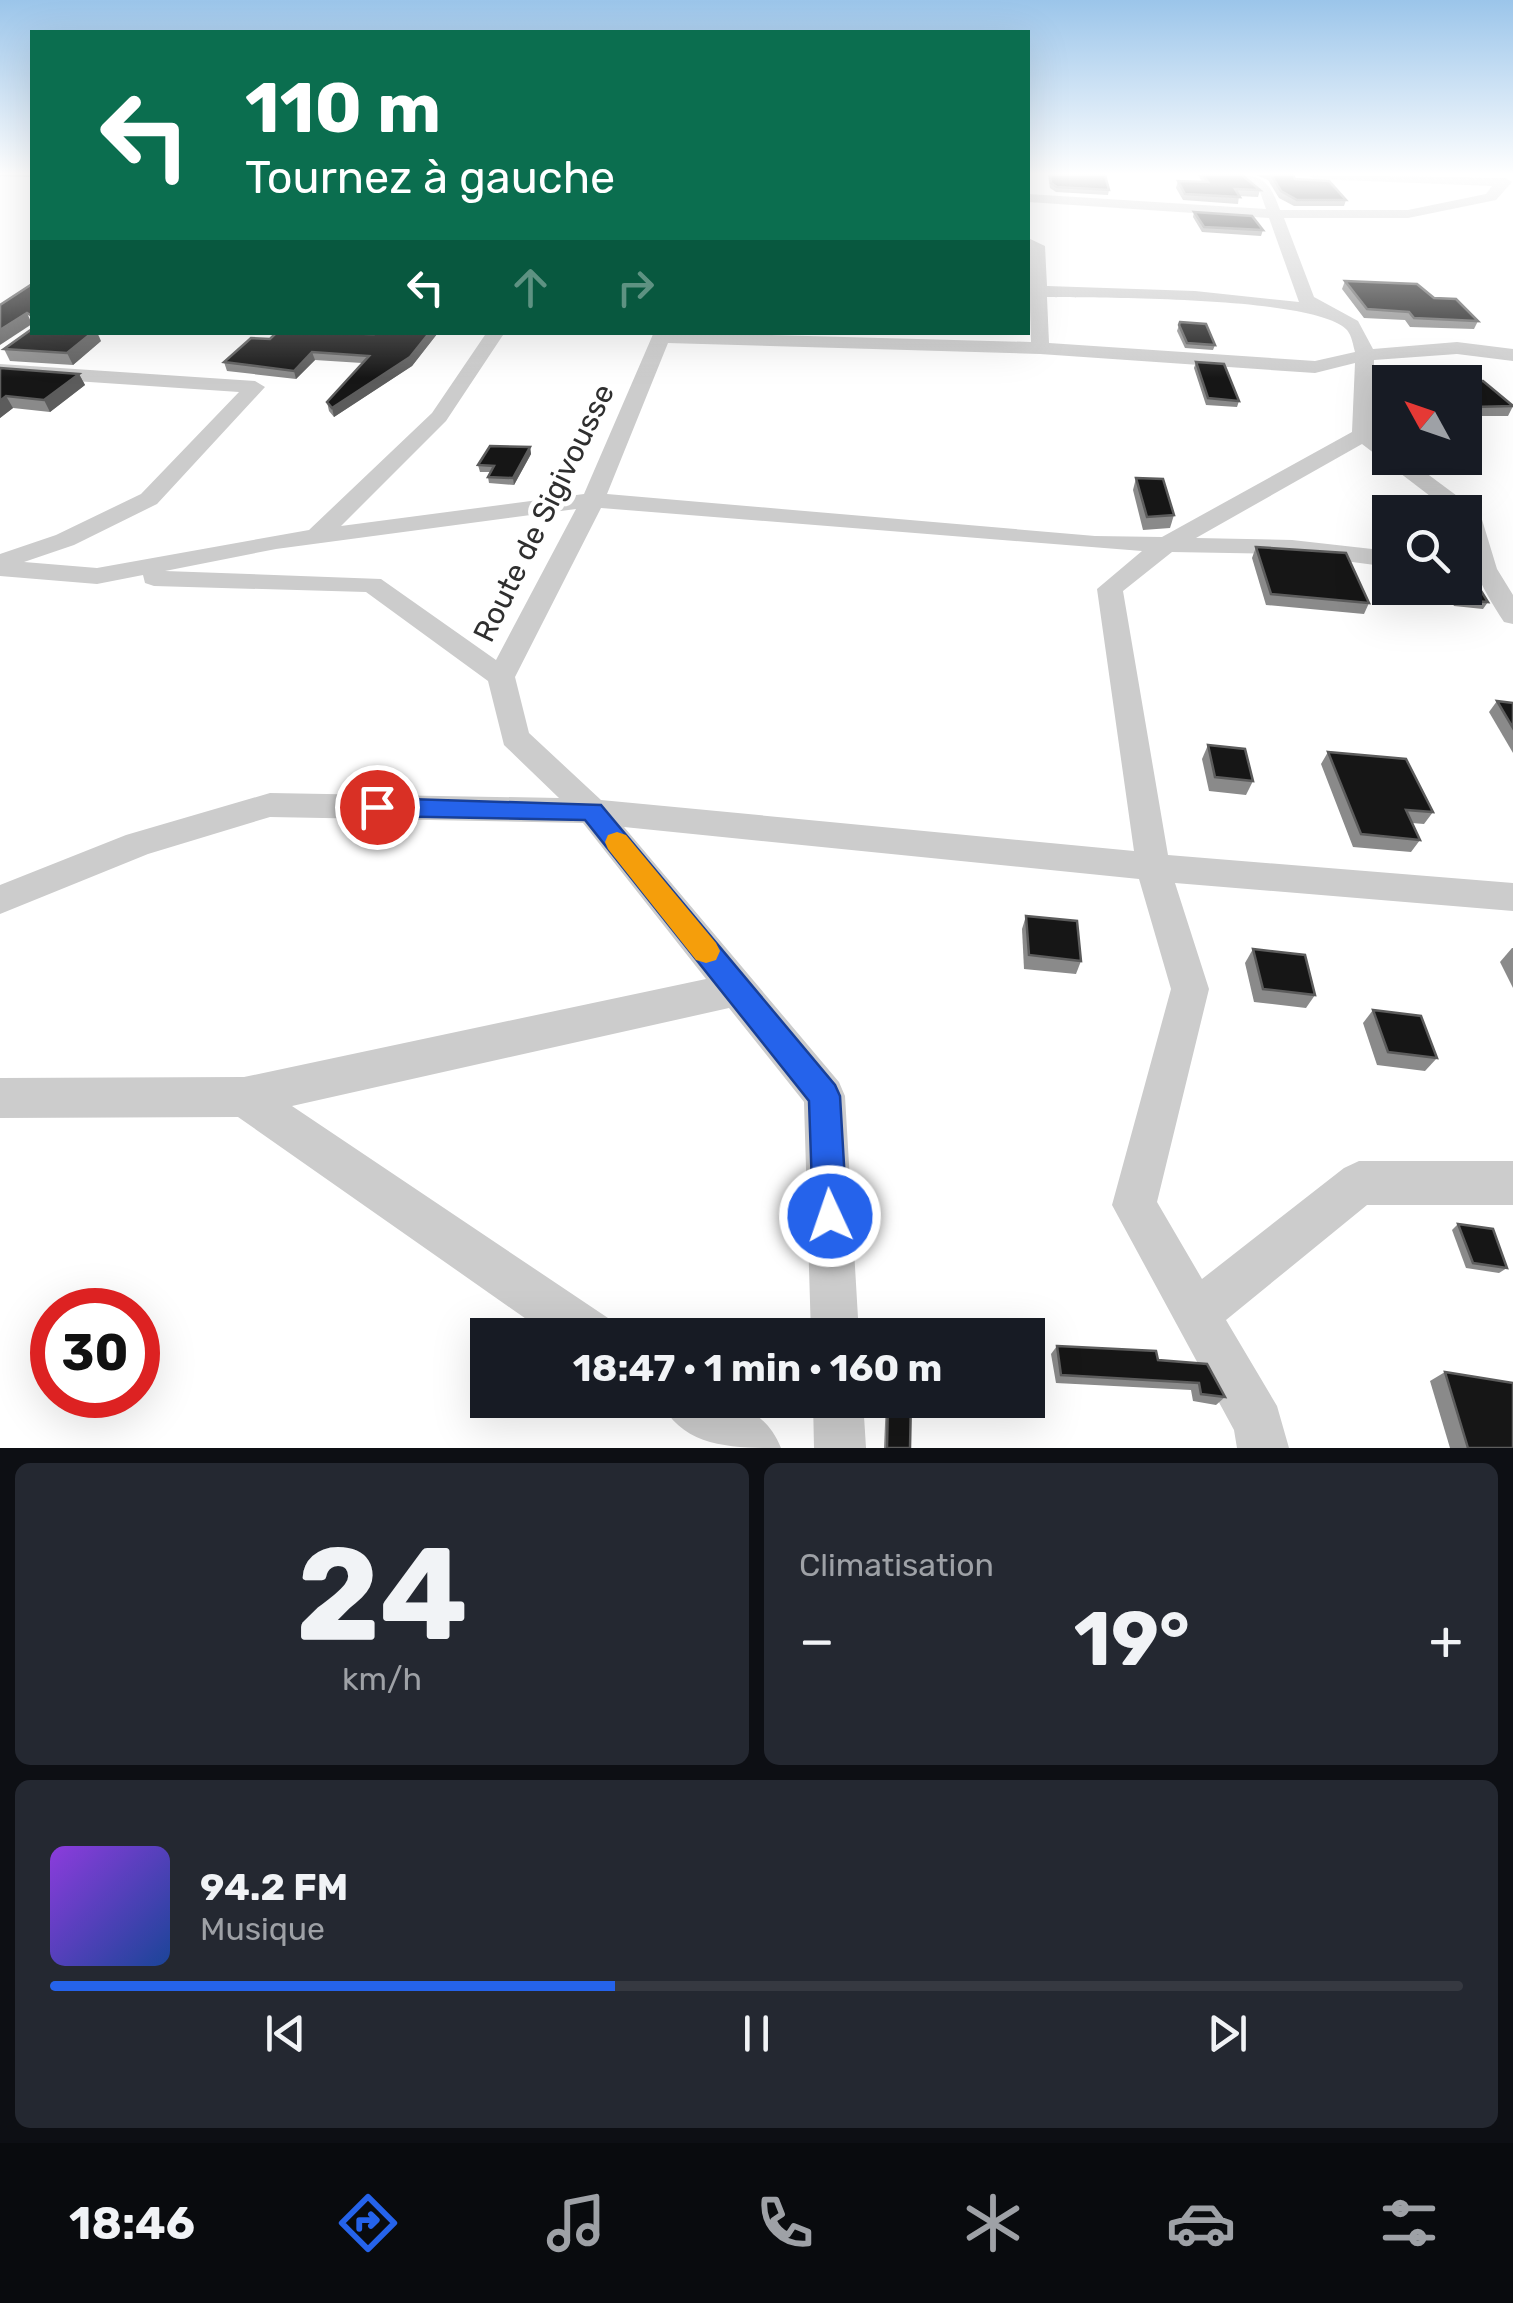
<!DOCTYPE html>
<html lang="fr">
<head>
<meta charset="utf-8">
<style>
	:root { --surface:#171b24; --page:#242831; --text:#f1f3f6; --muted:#9ea1a6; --line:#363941; --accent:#2563eb }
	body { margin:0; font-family:Rubik,sans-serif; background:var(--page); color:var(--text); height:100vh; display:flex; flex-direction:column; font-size:38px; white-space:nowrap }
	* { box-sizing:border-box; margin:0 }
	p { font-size:32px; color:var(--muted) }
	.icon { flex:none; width:55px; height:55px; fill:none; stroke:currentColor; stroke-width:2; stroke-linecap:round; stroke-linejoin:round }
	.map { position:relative; height:1448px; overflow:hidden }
	.panel { display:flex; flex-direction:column; gap:15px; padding:15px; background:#0d0f14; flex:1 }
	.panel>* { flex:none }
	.hud { position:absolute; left:30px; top:30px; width:1000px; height:305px; border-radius:0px; box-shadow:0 10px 40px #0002; background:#0b6e4f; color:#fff; overflow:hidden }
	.needle { width:65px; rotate:310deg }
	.controls { position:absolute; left:1372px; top:365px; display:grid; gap:20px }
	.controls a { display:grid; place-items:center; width:110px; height:110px; border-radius:0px; background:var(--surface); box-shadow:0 10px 40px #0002; font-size:50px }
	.speed { position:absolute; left:30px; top:1288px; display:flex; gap:20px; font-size:50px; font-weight:700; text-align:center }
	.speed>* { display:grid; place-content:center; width:130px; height:130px; border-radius:50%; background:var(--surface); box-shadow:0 10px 40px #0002; line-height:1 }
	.speed .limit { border:15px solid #d22; background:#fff; color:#111 }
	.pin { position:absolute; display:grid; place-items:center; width:85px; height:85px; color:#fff; margin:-42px; border:5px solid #fff; border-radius:50%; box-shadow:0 2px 10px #0007 }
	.me { position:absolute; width:110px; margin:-55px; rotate:357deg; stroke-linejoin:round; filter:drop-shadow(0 0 8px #0008) }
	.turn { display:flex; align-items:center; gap:35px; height:210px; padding:0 50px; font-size:45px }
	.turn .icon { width:130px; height:130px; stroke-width:2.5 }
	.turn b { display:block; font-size:70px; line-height:85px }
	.lanes { display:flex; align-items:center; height:95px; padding:0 50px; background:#0003; justify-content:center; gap:50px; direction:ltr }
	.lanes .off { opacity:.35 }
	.big { font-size:75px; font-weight:700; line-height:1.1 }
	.panel .tile { flex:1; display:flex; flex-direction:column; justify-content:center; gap:15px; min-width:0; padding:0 35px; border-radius:15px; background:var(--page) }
	.panel .dial { align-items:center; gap:0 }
	.dial b { font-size:130px; line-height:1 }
	.song { display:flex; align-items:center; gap:30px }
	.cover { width:120px; height:120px; border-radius:15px; background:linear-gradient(135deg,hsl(270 70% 55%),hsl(220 70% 35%)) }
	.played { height:10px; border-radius:5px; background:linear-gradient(90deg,var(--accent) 40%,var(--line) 40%) }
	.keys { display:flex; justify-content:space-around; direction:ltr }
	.heat { display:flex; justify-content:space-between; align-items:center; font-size:55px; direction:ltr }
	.panel .tiles { flex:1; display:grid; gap:15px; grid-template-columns:1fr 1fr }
	.tile:last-child { grid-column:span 2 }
	.trip { position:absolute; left:470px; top:1318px; width:575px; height:100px; border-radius:0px; background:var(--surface); box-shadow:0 10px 40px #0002; font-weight:700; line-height:100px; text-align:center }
	.menu { display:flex; height:160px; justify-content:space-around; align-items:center; background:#090b0e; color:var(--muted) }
	.menu .icon { width:70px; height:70px }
	.menu .current { color:var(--accent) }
	.menu b { font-size:45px; color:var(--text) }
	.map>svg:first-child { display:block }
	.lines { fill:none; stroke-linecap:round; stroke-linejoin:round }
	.minor { fill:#ccc; fill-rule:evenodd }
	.wall { fill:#8a8a8a }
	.shaded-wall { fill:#5c5c5c }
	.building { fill:#161616; stroke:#5c5c5c; stroke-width:2.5 }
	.route { fill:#2563eb; stroke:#184099; stroke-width:2.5 }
	.slow { fill:#f59e0b }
	.labels { text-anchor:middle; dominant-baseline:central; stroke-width:10; stroke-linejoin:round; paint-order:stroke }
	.street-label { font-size:30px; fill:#2f2f2f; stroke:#fff }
</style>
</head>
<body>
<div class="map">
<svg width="1513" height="1448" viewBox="0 0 1513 1448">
	<rect width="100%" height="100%" fill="#fff"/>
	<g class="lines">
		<!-- minor -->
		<g class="minor">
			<path d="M1237 175C1265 175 1271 185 1280 210H1408L1486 194 1492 186 1315 179 1308 175 1505 178 1512 182 1496 200 1408 218H1284L1314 297 1358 321 1373 349 1457 342 1513 349V361L1457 354 1374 360V433L1390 445V458H1406L1480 513 1497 569 1513 595V624L1504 622C1480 585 1465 557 1465 512H1451L1362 444 1196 538 1292 540 1390 551V567L1292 554 1172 552 1123 591 1168 855 1513 883V911L1175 883 1209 989 1157 1202 1202 1279 1344 1168 1359 1161H1513V1205H1367L1226 1320 1277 1406 1289 1448H1237L1234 1430 1112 1205 1171 989 1139 879 624 827 839 1082 845 1096 859 1335H811L804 1102 729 1008 292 1106 608 1318 615 1335H549L238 1117 0 1118V1078L244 1077 706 979 583 823 270 817 148 854 0 914V885L126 835 270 793 559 798 504 745 488 681 366 592 154 586 145 583 143 575 97 584 0 576V554L56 535 141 494 239 392 0 376V364L255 381 265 387 157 504 74 545 24 562 97 568 309 530 432 413 487 332H505L446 421 341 526 584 494 654 332 1031 342 1028 238 1045 246 1047 286 1195 291 1299 302 1269 218 1028 202V194L1266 209 1259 189ZM1047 297C1099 298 1316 296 1347 330 1352 336 1353 345 1355 352L1315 361 1049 343ZM668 343 1040 354 1315 373 1355 363 1352 432 1162 537 1095 536 607 494ZM601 508 1142 551 1097 589 1134 851 601 800 529 733 515 677ZM576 509 496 660 381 579 165 571 276 549Z"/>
			<path d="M660 1400C708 1400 759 1394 781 1448 732 1448 682 1448 660 1400Z"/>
			<path d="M813 1400H863L866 1448H814Z"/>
		</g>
	</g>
	<!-- wall -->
	<g class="wall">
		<path d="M0 175H32V177L0 176Z"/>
		<path d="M1048 175H1105L1109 190 1108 195 1056 192 1050 188Z"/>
		<path d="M1198 175H1242L1260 190 1258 197 1239 196 1238 204 1183 200 1176 188 1178 181 1202 182Z"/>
		<path d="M1256 175H1293L1295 179 1346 200 1344 206H1294L1279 198 1268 180Z"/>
		<path d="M1194 212 1263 230 1261 236 1202 232 1193 217Z"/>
		<path d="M1345 281 1434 298 1478 321 1474 329 1410 327 1405 320 1364 318 1342 289Z"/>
		<path d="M1180 322 1215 345 1213 350 1185 348 1177 331Z"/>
		<path d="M859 332H905L904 335Z"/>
		<path d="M374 334H437L412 366 334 417 329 411 327 402 362 363 315 360 296 379 227 371 224 362 270 339Z"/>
		<path d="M101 341 73 365 10 361 4 349Z"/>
		<path d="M1196 362 1239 401 1237 407 1206 405 1194 368Z"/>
		<path d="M0 368 79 374 85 385 50 412 13 408 0 418Z"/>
		<path d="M1411 377 1453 381H1483L1513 406 1508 416H1474L1472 420H1465V382H1408Z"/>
		<path d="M530 447 531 454 514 485 489 483 488 477 491 472H480L478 465Z"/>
		<path d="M1136 478 1174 515 1170 528 1143 530 1133 490Z"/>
		<path d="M1256 547 1369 603 1364 614 1266 605 1252 558Z"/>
		<path d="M1444 588H1465L1488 602 1483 609 1454 606Z"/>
		<path d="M1497 701 1513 703V753L1489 712Z"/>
		<path d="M1208 745 1253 781 1246 795 1209 791 1202 759Z"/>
		<path d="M1328 752 1433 812 1424 824 1412 823 1420 840 1411 852 1353 847 1321 764Z"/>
		<path d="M1026 916 1081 961 1076 974 1024 969 1022 929Z"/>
		<path d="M1512 948H1513V988L1500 962Z"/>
		<path d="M1253 949 1315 995 1306 1008 1254 1002 1245 963Z"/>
		<path d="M1373 1010 1437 1058 1425 1071 1377 1065 1363 1023Z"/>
		<path d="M1458 1224 1507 1268 1499 1273 1466 1268 1452 1230Z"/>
		<path d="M1057 1346 1158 1360 1225 1397 1216 1405 1193 1401 1191 1390 1056 1383 1051 1354Z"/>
		<path d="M1445 1372 1513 1448H1450L1430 1381Z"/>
		<path d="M886 1400H911L910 1448H884Z"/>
	</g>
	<!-- shaded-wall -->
	<g class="shaded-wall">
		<path d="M27 313 32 324 0 345V330Z"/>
		<path d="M78 332H97L101 341 73 365 67 353Z"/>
		<path d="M430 332H436L437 334 412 366 334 417 332 408Z"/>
		<path d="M312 352 315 360 296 379 294 371Z"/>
		<path d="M79 374 85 385 50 412 44 400Z"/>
		<path d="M6 396 13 408 0 418V401Z"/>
		<path d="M530 447 531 454 514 485 513 478Z"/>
	</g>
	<!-- building -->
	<g class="building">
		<path d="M1050 175H1105L1109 190 1057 187 1051 183Z"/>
		<path d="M1203 175H1242L1260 190 1235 189 1240 197 1185 194 1178 181 1208 182Z"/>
		<path d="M1271 175H1293L1295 179 1329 181 1346 200H1297L1281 191Z"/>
		<path d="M1194 212 1252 216 1263 230 1204 227Z"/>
		<path d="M1345 281 1417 284 1434 298 1456 299 1478 321 1414 318 1409 312 1367 309Z"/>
		<path d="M32 284V316L27 313 0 330V305Z"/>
		<path d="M1180 322 1206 324 1215 345 1187 343 1179 325Z"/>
		<path d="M32 329V332H93L67 353 4 349Z"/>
		<path d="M277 332 374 334 376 332H430L410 357 332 408 327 402 369 356 312 352 294 371 224 362 251 338 270 339Z"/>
		<path d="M1196 362 1224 364 1239 401 1208 398Z"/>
		<path d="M0 368 79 374 44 400 6 396 0 401Z"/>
		<path d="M1411 377 1453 381H1483L1513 406 1474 407 1477 411 1465 410V382H1416Z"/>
		<path d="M490 446 530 447 513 478 488 477 494 466 478 465Z"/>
		<path d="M1136 478 1163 479 1174 515 1147 517Z"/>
		<path d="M1256 547 1346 553 1369 603 1271 594Z"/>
		<path d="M1465 570H1468L1488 602 1458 600 1451 588H1465Z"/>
		<path d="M1497 701 1513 703V728Z"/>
		<path d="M1208 745 1245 749 1253 781 1215 777Z"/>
		<path d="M1328 752 1406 759 1433 812 1406 810 1420 840 1361 834Z"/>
		<path d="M1026 916 1077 921 1081 961 1029 955Z"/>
		<path d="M1253 949 1305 955 1315 995 1263 989Z"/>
		<path d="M1373 1010 1421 1016 1437 1058 1388 1052Z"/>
		<path d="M1458 1224 1493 1229 1507 1268 1473 1263Z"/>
		<path d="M1057 1346 1156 1351 1158 1360 1207 1364 1225 1397 1201 1394 1199 1383 1061 1375Z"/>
		<path d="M1445 1372 1513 1383V1448H1468Z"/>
		<path d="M888 1400H911L910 1448H887Z"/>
	</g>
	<!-- sky -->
	<linearGradient id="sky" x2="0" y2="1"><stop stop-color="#9bc5ea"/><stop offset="0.46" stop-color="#fff"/><stop offset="1" stop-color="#fff" stop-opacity="0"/></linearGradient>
	<rect width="1513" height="378" fill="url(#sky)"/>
	<!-- route -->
	<path class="route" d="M377 798 601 805 835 1085 840 1096 847 1216 842 1228 830 1232 818 1228 813 1216 809 1101 585 820 377 816 369 814 365 807 369 800Z"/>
	<!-- slow -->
	<path class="slow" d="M617 832 626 835 716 943 720 951 716 960 706 963 696 960 608 849 605 842 608 835Z"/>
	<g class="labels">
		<!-- street labels -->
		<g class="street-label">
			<text transform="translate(544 513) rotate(-64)">Route de Sigivousse</text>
		</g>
	</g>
</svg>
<div class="controls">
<a><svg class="needle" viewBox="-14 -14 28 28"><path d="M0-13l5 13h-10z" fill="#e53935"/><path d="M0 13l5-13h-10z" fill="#9ea1a6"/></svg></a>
<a><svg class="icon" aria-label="search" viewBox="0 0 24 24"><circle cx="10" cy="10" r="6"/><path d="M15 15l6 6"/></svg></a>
</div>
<div class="speed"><div class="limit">30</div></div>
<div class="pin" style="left:377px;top:807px;background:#d93025"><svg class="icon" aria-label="arrive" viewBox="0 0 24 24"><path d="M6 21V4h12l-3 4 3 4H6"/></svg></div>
<svg class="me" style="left:830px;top:1216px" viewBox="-20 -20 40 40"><circle r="17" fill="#2563eb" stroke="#fff" stroke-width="3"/><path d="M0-11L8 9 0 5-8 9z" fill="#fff"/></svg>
<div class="trip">18:47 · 1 min · 160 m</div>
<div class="hud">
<div class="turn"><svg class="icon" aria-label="left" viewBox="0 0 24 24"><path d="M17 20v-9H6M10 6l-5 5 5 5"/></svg><div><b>110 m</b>Tournez à gauche</div></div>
<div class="lanes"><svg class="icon" aria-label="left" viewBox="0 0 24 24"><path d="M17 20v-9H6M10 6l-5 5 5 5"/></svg><svg class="icon off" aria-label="ahead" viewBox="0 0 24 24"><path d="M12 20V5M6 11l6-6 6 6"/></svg><svg class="icon off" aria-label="right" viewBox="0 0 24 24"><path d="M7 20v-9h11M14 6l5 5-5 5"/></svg></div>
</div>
</div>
<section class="panel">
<div class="tiles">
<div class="tile dial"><b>24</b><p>km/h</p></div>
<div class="tile"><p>Climatisation</p>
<div class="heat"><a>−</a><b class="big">19°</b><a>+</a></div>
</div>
<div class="tile">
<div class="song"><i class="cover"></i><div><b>94.2 FM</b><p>Musique</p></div></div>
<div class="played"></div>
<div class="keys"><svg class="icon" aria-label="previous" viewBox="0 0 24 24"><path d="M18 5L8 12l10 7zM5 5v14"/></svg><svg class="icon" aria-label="pause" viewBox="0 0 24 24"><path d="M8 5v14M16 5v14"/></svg><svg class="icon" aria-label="next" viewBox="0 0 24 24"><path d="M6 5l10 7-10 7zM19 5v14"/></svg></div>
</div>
</div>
</section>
<nav class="menu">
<b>18:46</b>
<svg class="icon current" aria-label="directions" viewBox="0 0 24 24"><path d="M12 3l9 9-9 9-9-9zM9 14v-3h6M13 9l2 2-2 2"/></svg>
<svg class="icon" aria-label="music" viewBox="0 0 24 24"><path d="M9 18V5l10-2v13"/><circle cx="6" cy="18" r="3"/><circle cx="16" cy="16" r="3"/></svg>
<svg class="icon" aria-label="phone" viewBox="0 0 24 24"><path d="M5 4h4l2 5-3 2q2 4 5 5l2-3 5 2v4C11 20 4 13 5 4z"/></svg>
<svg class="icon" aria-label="climate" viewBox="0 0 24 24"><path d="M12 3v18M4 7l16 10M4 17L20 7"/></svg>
<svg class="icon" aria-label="car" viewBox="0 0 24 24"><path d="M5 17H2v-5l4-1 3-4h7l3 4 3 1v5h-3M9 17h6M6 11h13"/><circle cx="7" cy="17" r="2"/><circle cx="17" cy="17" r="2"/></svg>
<svg class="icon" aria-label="filters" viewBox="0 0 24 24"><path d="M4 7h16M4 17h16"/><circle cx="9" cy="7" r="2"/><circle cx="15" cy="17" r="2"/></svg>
</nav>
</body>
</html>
